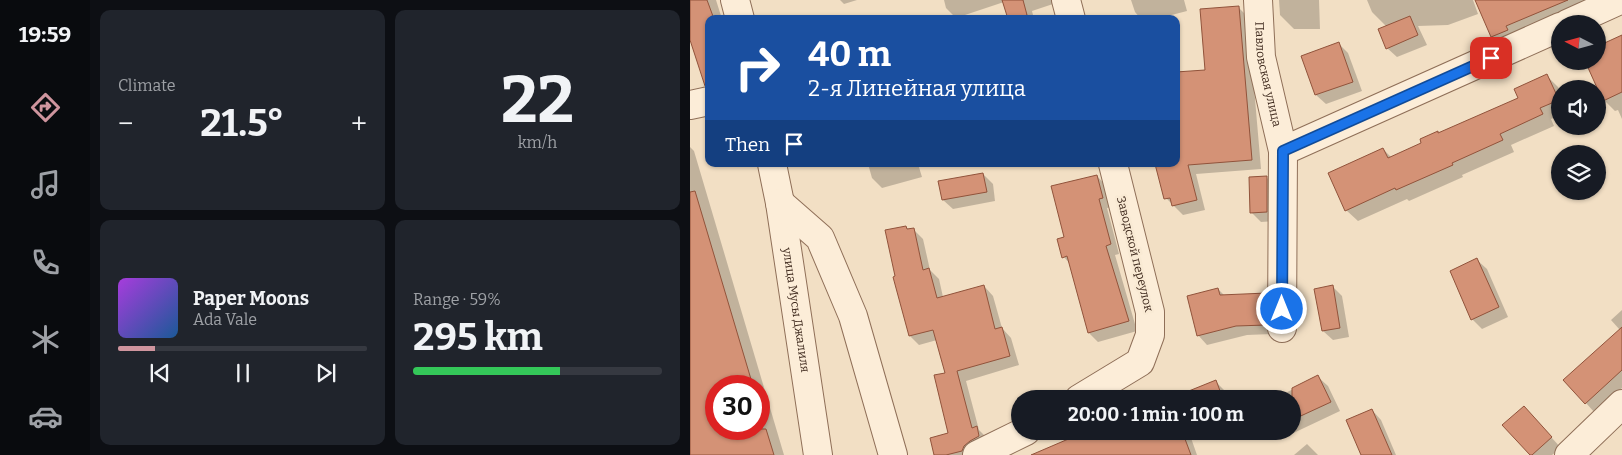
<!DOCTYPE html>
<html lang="en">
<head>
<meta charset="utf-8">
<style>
	:root { --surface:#171b24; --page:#20242c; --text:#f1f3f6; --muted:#9ea1a6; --line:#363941; --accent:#cf959e }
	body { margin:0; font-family:Bitter,serif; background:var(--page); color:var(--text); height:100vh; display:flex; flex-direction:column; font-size:19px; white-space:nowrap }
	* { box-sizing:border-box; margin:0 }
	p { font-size:16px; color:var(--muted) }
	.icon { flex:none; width:28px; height:28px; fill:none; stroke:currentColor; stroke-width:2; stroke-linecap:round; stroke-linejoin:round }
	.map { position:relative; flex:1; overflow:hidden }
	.drawer { display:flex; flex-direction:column; gap:10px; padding:10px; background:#0d0f14; width:600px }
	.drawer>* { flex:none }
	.top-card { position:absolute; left:15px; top:15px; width:475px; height:152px; border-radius:10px; box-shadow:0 1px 4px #0004; background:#1a4fa0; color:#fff; overflow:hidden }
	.needle { width:32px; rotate:276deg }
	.controls { position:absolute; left:861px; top:15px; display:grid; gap:10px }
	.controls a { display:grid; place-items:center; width:55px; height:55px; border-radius:50%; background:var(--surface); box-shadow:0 1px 4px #0004; font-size:25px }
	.speed { position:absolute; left:15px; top:375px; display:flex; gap:10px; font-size:25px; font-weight:700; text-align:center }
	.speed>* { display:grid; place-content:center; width:65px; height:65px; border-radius:50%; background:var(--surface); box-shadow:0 1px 4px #0004; line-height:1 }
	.speed .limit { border:8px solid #d22; background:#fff; color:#111 }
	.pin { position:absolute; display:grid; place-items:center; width:42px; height:42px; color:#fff; margin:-21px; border-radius:10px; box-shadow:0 2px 8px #0006 }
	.me { position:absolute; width:55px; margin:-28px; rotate:0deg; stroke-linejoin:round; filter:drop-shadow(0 0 4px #0008) }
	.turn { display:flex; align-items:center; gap:18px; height:105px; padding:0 20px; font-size:22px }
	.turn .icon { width:65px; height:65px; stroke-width:2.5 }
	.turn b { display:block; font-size:35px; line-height:42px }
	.then { display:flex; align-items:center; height:48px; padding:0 20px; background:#0003; gap:10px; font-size:19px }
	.big { font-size:38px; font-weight:700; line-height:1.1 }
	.drawer .widget { flex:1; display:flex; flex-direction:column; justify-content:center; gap:8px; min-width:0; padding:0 18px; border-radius:10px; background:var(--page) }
	.drawer .dial { align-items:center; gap:0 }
	.dial b { font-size:65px; line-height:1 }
	.song { display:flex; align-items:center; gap:15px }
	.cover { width:60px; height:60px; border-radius:8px; background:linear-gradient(135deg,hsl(280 70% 55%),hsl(210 70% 35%)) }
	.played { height:5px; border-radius:2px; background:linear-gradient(90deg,var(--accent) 15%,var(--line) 15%) }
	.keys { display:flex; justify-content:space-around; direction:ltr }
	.heat { display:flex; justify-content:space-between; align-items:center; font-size:28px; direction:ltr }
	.charge { height:8px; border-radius:4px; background:linear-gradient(90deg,#34c759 59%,var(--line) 0) }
	.drawer .tiles { flex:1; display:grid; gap:10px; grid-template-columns:repeat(2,1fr) }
	.trip { position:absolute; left:321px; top:390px; width:290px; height:50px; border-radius:25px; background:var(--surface); box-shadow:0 1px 4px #0004; font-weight:700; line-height:50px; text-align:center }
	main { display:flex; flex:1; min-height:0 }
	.menu { display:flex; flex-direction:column; width:90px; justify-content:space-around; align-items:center; background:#090b0e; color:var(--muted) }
	.menu .icon { width:35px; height:35px }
	.menu .active { color:var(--accent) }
	.menu b { font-size:22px; color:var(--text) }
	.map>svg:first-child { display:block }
	.shadow { fill:#0003; fill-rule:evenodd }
	.building { fill:#d49276; stroke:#91533b }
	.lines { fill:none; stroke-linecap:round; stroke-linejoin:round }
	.minor-casing { stroke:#8f6f58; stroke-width:30 }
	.minor { stroke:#fcedd8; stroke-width:28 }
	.route-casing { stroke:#114b97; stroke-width:12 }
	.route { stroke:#1a73e8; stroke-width:9 }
	.labels { text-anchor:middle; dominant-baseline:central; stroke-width:5; stroke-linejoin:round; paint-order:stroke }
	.street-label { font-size:12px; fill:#3e291d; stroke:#f9ead4 }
</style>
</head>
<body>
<main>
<nav class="menu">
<b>19:59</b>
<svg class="icon active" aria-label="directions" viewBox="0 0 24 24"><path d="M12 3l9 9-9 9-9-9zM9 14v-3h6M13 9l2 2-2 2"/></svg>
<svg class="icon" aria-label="music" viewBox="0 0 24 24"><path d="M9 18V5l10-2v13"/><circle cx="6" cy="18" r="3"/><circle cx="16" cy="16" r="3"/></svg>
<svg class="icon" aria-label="phone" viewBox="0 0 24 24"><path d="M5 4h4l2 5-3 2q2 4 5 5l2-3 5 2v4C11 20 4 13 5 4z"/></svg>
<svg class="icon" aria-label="climate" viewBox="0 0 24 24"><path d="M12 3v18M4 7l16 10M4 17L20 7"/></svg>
<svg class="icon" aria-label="car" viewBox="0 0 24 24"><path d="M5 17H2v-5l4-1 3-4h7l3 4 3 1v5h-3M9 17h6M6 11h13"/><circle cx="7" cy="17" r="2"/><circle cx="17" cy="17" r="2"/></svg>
</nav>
<section class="drawer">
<div class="tiles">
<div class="widget"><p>Climate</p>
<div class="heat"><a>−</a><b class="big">21.5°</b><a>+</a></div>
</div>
<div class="widget dial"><b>22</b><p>km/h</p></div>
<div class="widget">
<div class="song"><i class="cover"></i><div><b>Paper Moons</b><p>Ada Vale</p></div></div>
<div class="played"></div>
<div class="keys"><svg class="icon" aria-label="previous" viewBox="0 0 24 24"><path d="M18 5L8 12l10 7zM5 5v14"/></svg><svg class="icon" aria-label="pause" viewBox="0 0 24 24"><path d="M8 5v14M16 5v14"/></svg><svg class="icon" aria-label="next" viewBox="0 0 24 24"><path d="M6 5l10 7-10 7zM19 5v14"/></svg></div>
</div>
<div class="widget"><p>Range · 59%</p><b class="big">295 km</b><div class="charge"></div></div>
</div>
</section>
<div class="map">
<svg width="932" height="455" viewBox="0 0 932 455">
	<rect width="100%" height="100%" fill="#f2dfc4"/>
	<!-- shadow -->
	<g class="shadow">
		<path d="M0 0H26L32 19H19L0 36Z"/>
		<path d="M150 0H167L154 4Z"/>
		<path d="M254 0H362L363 4 342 11 344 19H319L314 2 266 18 256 8Z"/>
		<path d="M441 0H494L497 11 466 19H451L445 12Z"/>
		<path d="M589 0H629L630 29H604L590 15Z"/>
		<path d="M677 0H783L788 14 758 25 728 26 737 45 707 57 697 48 696 26 682 12Z"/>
		<path d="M819 0H919L810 45 802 36Z"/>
		<path d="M548 7 558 17 571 169 506 174 515 210 493 215 476 198 466 164H486L490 130 486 73 516 71Z"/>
		<path d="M932 36V119L928 110 925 111 914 100 908 61V47Z"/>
		<path d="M649 44 658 53 672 91 636 104 626 95 612 57Z"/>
		<path d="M857 76 868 87 870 91V115L861 119 864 126 821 145 824 152 772 175 773 177 719 201 717 199 668 221 656 210 693 149 702 158 733 143 749 134 829 99Z"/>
		<path d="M0 147 4 151 94 455H0ZM26 386H69V429H26Z"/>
		<path d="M178 164H228L232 177 192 188 182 178Z"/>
		<path d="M293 174 303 184 305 201 263 209 253 200 250 182Z"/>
		<path d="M407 176 416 186 422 207 417 208 429 254 425 255 447 331 408 342 399 333 380 264 374 257 376 238Z"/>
		<path d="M577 178 586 187V221L571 222 561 212Z"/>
		<path d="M216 227 219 230 223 229 233 239 240 270 249 279 253 297 294 286 303 296 312 328 321 338 329 365 276 381 289 430 296 437 284 455H245L260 434 256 374 247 340 229 345 220 336Z"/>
		<path d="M787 260 797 269 818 317 792 329 782 319Z"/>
		<path d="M642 286 652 296 659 337 643 340 633 331Z"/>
		<path d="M528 289 535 296 576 295 586 304 585 334 557 335 517 345 508 335Z"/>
		<path d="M932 310V388L905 413 896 403 930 330 921 320Z"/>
		<path d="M628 377 638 386 650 411 595 437 589 431H602V399H583Z"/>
		<path d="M526 382 537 393 539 399H482Z"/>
		<path d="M682 410 691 420 706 455H673Z"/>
		<path d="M843 417 871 448 862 455H841Z"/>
		<path d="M401 431H518L501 438 507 455H356Z"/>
		<path d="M617 444 628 455H604Z"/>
	</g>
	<!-- building -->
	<g class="building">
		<path d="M0 0H17L24 19H19V85L15 86 0 40Z"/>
		<path d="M312 0H333L337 15 325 19H318Z"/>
		<path d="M785 0H878L816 26 818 30 801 37Z"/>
		<path d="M549 6 562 160 498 165 507 200 482 206 480 198 474 199 465 164H486V129H488L486 72 515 70 510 9Z"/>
		<path d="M720 16 728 35 696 49 688 29Z"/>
		<path d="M932 35V92L913 101 895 61H908V46Z"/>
		<path d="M649 42 663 82 625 95 611 56Z"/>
		<path d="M857 74 869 100 850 108 853 114 810 134 813 140 762 163 763 165 706 190 705 188 655 211 638 173 693 148 698 158 731 143 730 139 748 131V133L828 98 824 89Z"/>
		<path d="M293 173 297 192 252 200 248 181Z"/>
		<path d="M407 175 413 198 409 199 421 244 416 246 439 321 398 333 377 256 372 258 367 239 374 237 361 186Z"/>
		<path d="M577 176V212L560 213 559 177Z"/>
		<path d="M5 191 63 386H26V429H76L84 455H0V192Z"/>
		<path d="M216 226 217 229 224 228 233 270 239 268 247 298 294 285 305 329 312 327 320 356 267 371 282 428 287 426 289 436 280 441 274 446 272 451 256 455H244L240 438 258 433 244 375 255 373 243 330 219 336 203 277 205 276 195 230Z"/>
		<path d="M787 258 809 307 781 320 760 271Z"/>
		<path d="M643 285 650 328 632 331 624 289Z"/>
		<path d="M528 288 530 295 577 293 576 325 546 326 507 336 497 296Z"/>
		<path d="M932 327V370L895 404 873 380Z"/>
		<path d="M628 375 641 402 602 420V388Z"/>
		<path d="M526 380 533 399H479Z"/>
		<path d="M834 406 862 437 842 455H840L812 425Z"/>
		<path d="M682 409 702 455H671L656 420Z"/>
		<path d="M397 431H492L501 455H341Z"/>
	</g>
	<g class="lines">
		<!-- minor casing -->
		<g class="minor-casing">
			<g id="minor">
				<path d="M45 0 50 19"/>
				<path d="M376 0 381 19"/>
				<path id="s1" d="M568 0 571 57 593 151 592 328"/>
				<path d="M877 24 930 0"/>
				<path d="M0 105 19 101"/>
				<path d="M593 151 870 27"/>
				<path id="s2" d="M82 164 90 203 128 455"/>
				<path d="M90 203 130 238 163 316 203 455"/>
				<path d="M389 399 450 362 460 335V312L423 164"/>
				<path d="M287 455 336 431"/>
				<path d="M879 455 932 404"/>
			</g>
		</g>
		<!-- minor -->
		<use href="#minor" class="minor"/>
	</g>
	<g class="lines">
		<!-- route casing -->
		<g class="route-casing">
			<path id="route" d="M592 309 593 151 801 58"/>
		</g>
		<!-- route -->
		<use href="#route" class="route"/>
	</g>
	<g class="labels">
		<!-- street labels -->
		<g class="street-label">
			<text stroke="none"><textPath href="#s1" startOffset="75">Павловская улица</textPath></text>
			<text transform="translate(445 254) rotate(76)">Заводской переулок</text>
			<text stroke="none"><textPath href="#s2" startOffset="148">улица Мусы Джалиля</textPath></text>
		</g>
	</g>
</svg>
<div class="controls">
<a><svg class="needle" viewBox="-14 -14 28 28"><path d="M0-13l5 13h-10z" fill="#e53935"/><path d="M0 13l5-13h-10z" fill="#9ea1a6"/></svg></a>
<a><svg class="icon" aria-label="sound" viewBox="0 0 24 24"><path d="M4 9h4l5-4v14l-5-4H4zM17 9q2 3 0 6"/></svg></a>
<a><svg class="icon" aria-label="layers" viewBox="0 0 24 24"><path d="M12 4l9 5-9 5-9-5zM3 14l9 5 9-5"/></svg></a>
</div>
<div class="speed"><div class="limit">30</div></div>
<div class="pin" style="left:801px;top:58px;background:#d93025"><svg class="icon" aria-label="arrive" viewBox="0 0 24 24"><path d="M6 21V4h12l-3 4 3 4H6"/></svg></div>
<svg class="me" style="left:592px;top:309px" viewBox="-20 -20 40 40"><circle r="17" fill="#1a73e8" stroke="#fff" stroke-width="3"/><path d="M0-11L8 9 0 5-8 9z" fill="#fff"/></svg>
<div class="trip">20:00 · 1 min · 100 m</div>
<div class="top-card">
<div class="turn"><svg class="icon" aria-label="right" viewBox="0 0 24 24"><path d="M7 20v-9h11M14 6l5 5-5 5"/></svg><div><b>40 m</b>2-я Линейная улица</div></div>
<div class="then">Then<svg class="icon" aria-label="arrive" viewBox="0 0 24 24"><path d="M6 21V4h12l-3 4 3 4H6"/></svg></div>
</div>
</div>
</main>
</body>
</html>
